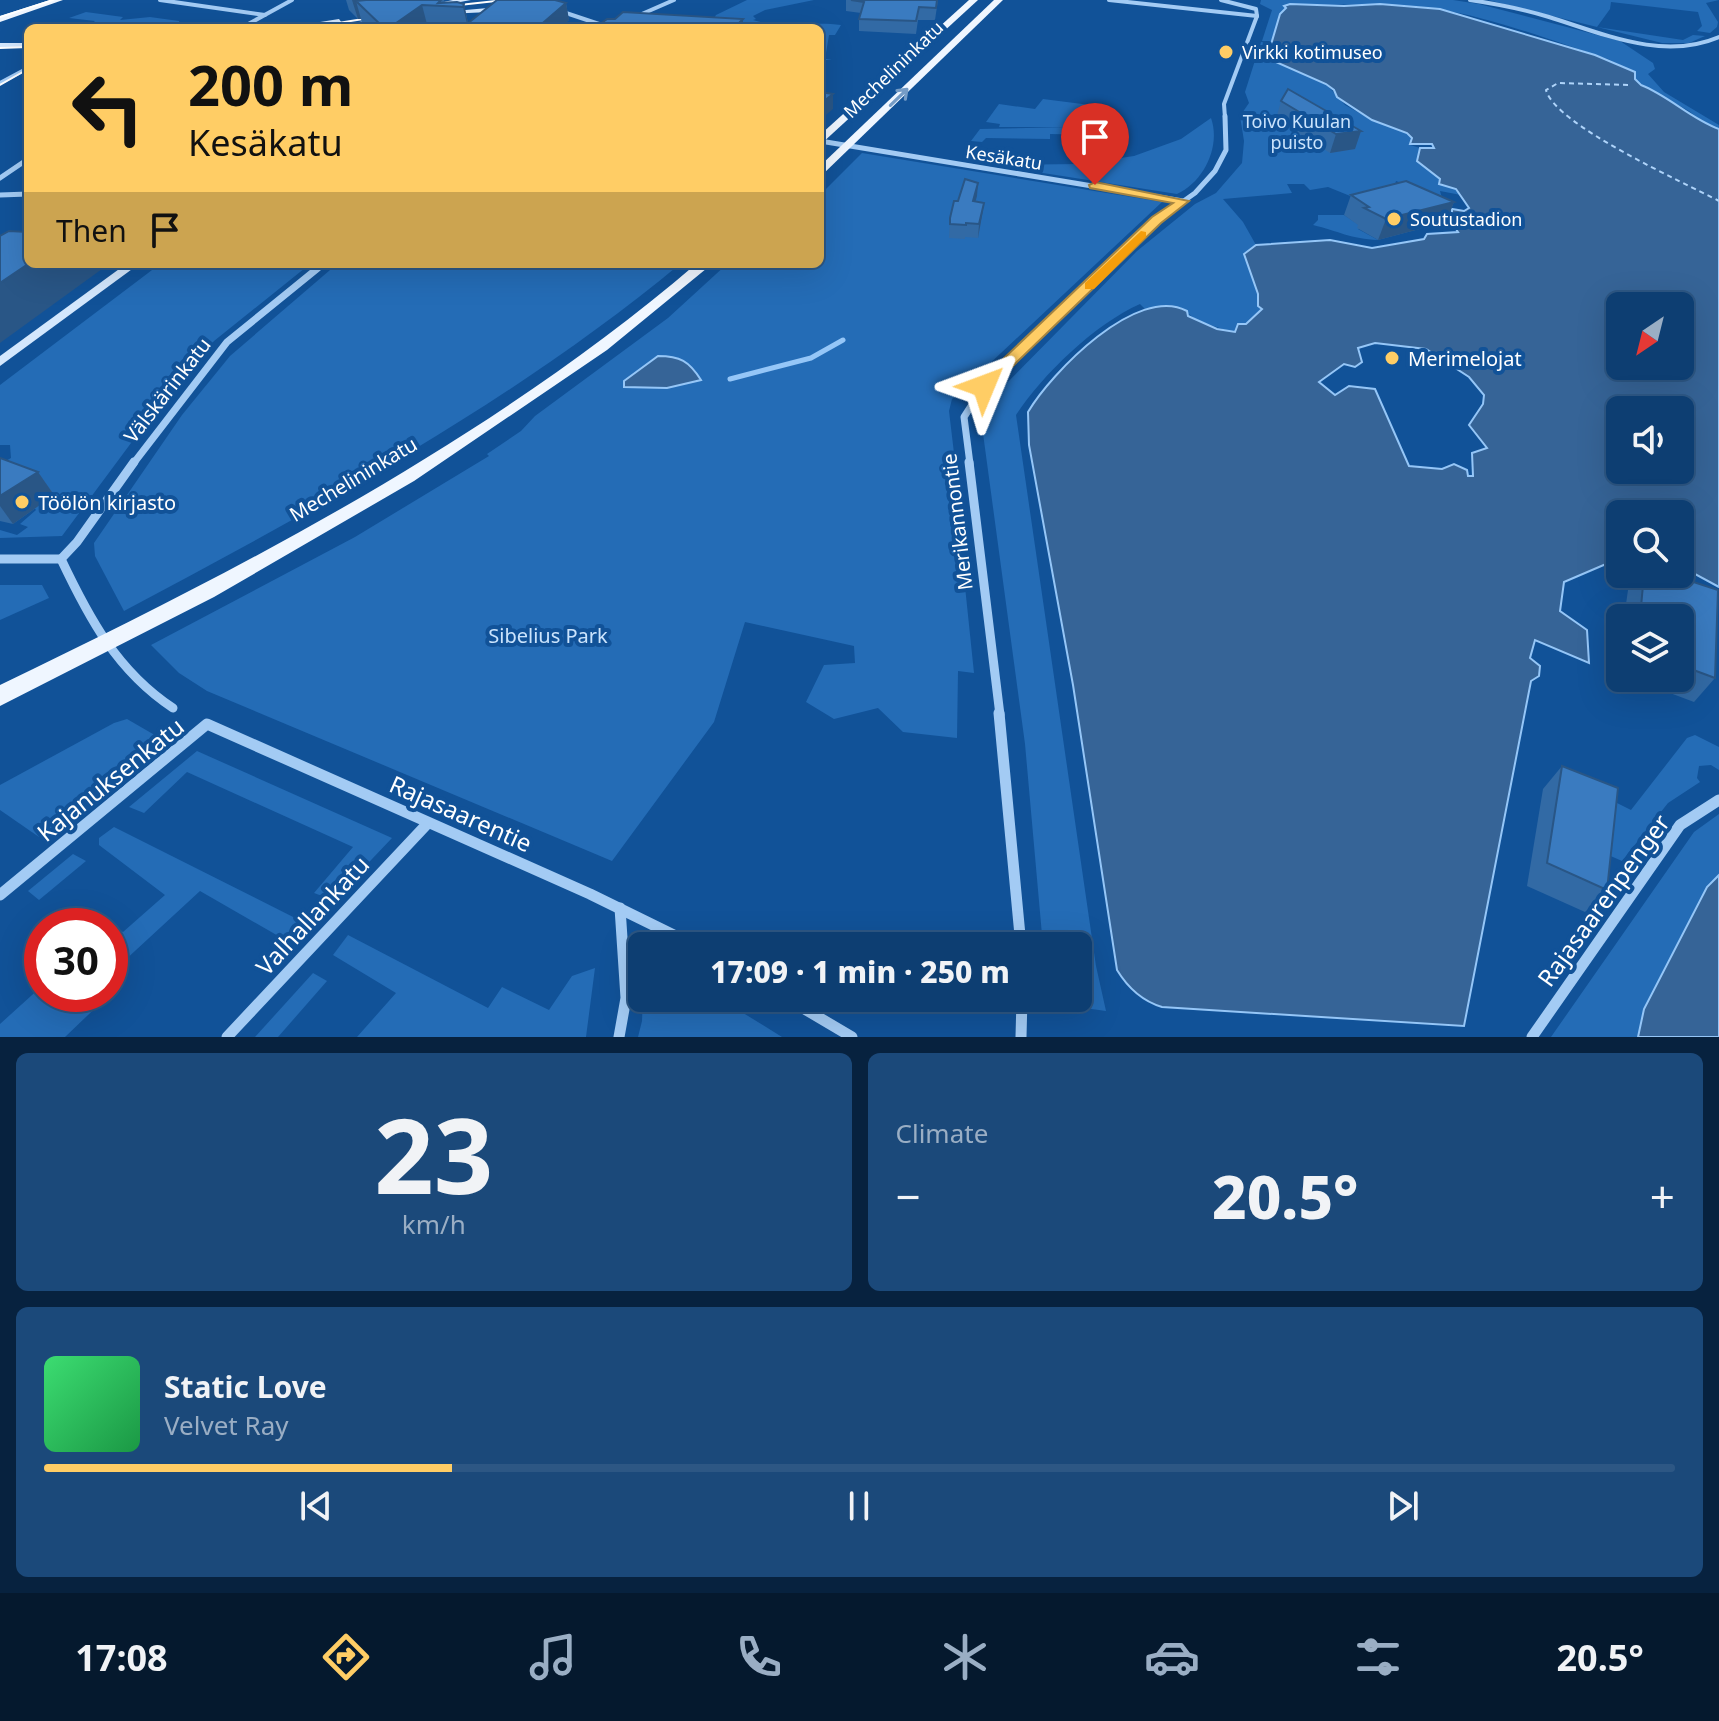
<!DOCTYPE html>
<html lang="en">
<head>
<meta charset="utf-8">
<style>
	:root { --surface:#0d3e72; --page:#1b497a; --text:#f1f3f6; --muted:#9aaec4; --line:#2d5784; --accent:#ffcd65 }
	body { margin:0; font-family:"Noto Sans",sans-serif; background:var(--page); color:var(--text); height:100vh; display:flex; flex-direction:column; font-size:30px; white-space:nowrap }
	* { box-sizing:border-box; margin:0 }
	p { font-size:26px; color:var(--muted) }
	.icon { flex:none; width:44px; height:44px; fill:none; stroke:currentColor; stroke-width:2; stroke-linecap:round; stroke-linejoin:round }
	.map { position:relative; height:1037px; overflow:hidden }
	.details { display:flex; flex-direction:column; gap:16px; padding:16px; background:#07223f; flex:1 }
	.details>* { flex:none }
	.banner { position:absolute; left:24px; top:24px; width:800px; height:244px; border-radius:12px; box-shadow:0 8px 32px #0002,0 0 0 2px var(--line); background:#ffcd65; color:#111; overflow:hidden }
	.needle { width:52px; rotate:215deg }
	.tools { position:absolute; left:1606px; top:292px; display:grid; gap:16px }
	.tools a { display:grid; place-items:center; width:88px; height:88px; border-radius:12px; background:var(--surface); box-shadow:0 8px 32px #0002,0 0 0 2px var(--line); font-size:40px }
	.speed { position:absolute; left:24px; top:908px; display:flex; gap:16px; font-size:40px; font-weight:700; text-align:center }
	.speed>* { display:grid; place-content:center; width:104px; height:104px; border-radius:50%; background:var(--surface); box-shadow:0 8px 32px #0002,0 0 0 2px var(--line); line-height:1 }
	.speed .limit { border:12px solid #d22; background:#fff; color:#111 }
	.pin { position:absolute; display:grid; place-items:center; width:68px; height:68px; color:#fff; margin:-82px -34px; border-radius:50% 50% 50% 0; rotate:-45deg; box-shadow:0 0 8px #0007 }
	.pin .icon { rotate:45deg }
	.me { position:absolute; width:88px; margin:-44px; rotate:46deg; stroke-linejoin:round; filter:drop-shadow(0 0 6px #0008) }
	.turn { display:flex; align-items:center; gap:28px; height:168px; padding:0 32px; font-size:36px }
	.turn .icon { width:104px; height:104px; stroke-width:2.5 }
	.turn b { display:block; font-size:56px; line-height:68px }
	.then { display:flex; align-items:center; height:76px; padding:0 32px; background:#0003; gap:16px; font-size:30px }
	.big { font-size:60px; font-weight:800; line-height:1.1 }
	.details .tile { flex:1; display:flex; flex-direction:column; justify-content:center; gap:12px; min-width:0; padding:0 28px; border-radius:12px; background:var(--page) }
	.details .dial { align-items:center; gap:0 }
	.dial b { font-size:104px; line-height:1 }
	.song { display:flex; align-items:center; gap:24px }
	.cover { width:96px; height:96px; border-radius:12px; background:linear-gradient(135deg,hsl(140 70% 55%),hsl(140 70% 35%)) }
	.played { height:8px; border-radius:4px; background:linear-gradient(90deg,var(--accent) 25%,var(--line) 25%) }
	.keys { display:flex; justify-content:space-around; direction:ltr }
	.heat { display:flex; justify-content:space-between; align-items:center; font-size:44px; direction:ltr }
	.details .tiles { flex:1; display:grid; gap:16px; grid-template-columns:1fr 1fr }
	.tile:last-child { grid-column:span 2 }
	.trip { position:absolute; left:628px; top:932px; width:464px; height:80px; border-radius:12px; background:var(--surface); box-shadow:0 8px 32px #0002,0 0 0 2px var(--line); font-weight:800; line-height:80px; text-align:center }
	.dock { display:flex; height:128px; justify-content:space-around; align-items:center; background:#05192e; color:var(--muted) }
	.dock .icon { width:56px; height:56px }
	.dock .on { color:var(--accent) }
	.dock b { font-size:36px; color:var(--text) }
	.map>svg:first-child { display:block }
	.green { fill:#246cb6 }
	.water { fill:#366497; stroke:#95c6f7; stroke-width:2; fill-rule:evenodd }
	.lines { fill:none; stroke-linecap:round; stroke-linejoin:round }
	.stream { stroke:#95c6f7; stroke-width:5 }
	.ferry { stroke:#afd4fa; stroke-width:2; stroke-dasharray:5 4; stroke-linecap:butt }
	.street-far4 { stroke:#a3cbf4; stroke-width:4 }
	.street-far3 { stroke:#a3cbf4; stroke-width:5 }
	.street-far2 { stroke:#a3cbf4; stroke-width:7 }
	.street-far1 { stroke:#a3cbf4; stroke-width:9 }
	.street { stroke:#a3cbf4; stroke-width:11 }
	.secondary { fill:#d3e7fd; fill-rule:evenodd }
	.primary { fill:#eff6ff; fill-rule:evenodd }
	.tram { stroke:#fff; stroke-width:2 }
	.wall { fill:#326aa5 }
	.shaded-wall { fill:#295686 }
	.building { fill:#3a7bc0; stroke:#295686; stroke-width:2 }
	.oneway { stroke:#759cc6 }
	.route { fill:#ffcd65; stroke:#a68542; stroke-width:2 }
	.slow { fill:#f59e0b }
	.poi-dot { fill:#ffcd65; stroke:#115298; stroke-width:3 }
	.labels { text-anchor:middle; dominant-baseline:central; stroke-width:8; stroke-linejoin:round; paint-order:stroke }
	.far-poi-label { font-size:18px; fill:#fff; stroke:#115298; text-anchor:start }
	.far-street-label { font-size:18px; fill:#fff; stroke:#115298 }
	.far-park-label { font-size:18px; fill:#cbe4fd; stroke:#115298 }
	.poi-label { font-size:20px; fill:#fff; stroke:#115298; text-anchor:start }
	.street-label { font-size:20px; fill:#fff; stroke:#115298 }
	.park-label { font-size:20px; fill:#cbe4fd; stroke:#115298 }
	.near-street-label { font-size:24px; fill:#fff; stroke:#115298 }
</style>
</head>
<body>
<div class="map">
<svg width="1719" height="1037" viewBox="0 0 1719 1037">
	<rect width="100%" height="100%" fill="#115298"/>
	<!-- green -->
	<g class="green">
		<path d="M747 0H814L765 10 753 16 756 19 753 20C779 29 813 21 841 25L835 35H829L825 59H832L820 61V28H708L716 15Z"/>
		<path d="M1261 0H1453L1479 4 1620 41 1653 63 1655 69 1648 74 1664 92 1719 125V129L1705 124 1689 111 1641 85 1626 68 1608 59C1556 42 1491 17 1437 9 1388 2 1339 6 1290 4L1284 6 1287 8 1280 14 1272 42 1262 41 1272 10 1260 4Z"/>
		<path d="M1488 0H1719L1706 3 1718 22 1717 27 1710 33 1697 31 1702 26 1698 12 1611 2 1610 9 1597 27 1683 40 1693 35 1705 36 1689 43H1662Z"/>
		<path d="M86 12 123 17 120 20 150 17 179 21V25L175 28H142L147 22C135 22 128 28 117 28L123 23 87 28 95 21 69 18Z"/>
		<path d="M1261 42 1271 44 1267 58 1326 84 1345 105 1372 120 1407 133 1412 138 1410 145 1420 148 1417 161 1441 179 1438 182 1452 186 1461 195 1440 191 1442 198 1396 181 1394 188 1365 202 1328 187 1310 190 1304 184H1287L1292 193 1223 199 1243 222 1256 245 1245 254 1262 310 1235 333 1198 321 1181 308 1170 305 1145 309 1140 304C1095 324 1043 374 1016 415L1096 966 1106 1011 1048 1003 1047 998H1078V946H1043L1025 744 982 426 988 406 996 394 1137 251 1195 204 1216 193 1242 163 1244 141 1240 116 1249 103 1245 92 1258 51 1268 52 1259 50Z"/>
		<path d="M1043 99 1098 106 1091 120H1115L1119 127 1116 128 1120 130 1099 135 1050 134V139L986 138 982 142 971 141 980 129 1069 127H999L1000 124 986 122 999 104 1035 109Z"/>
		<path d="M1211 118C1221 146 1204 182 1177 194L993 165 1080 164 1134 156 1181 139Z"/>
		<path d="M862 153 1162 202 952 399 949 411 956 470 953 471 974 673 958 671 957 738 903 732 878 708 834 719 806 702 824 665 855 663 854 646 745 622 714 722 612 861 207 691 179 673 151 645 355 537 489 456 487 454 521 431 535 416 668 318 727 264H820V195Z"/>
		<path d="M1318 215H1344L1362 227 1358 229 1378 240C1351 239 1338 231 1313 225L1318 220Z"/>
		<path d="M160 264H310L214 341 160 404 62 536 0 538V530L17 535 28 527 20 524 36 510 2 463 11 458 10 445H0V385Z"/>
		<path d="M337 264H680C511 404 317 508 124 611L95 556 94 543 182 415 230 356Z"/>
		<path d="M0 585H42L49 598 0 620Z"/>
		<path d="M127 719 165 741 61 827 39 837 0 810V785L114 723Z"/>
		<path d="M1695 735 1719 747V770L1711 765 1699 766 1697 778 1700 782 1668 803 1622 861 1597 850 1613 801 1631 810 1687 738Z"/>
		<path d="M197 751 392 838 333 900 314 893 353 847 187 772 144 813 129 807Z"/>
		<path d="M1719 814V875L1707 887 1644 1009 1638 1037H1551L1694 832Z"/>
		<path d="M114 827 305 923 287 941 200 891 110 974 108 926 111 923 123 932 165 895 99 845V838Z"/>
		<path d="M73 854 86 861 39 900 28 891Z"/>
		<path d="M348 935 488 1008 502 987 549 1010 572 976 595 968 586 1037H357L396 993 333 955Z"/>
		<path d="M313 973 327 981 278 1037H255Z"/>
		<path d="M42 986V994H110L65 1037H0V1024Z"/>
		<path d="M643 998H719L782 1037H638L642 1021Z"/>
	</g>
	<!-- water -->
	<g class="water">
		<path d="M1290 4 1344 6 1380 4 1440 9 1595 55 1635 72V79L1641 85C1669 96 1691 119 1719 129V587L1680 566V514H1620V558L1564 582 1560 611 1587 630 1589 663 1535 640 1530 658 1540 666 1539 676 1531 681 1464 1026 1162 1007C1142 1001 1128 988 1117 970L1073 685 1029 445 1028 412C1051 373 1137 284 1187 311L1188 316 1217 329 1235 332 1238 324H1246L1262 309 1258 306V294L1244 254 1256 245 1330 240 1372 248 1424 239 1427 234 1458 232 1452 223V209L1464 211 1469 208 1456 189 1439 184 1440 179 1417 161 1420 148H1434L1432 144H1410L1412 138 1407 133 1372 120 1337 97 1334 90 1326 84 1267 58 1280 14 1286 8 1284 6ZM1620 306H1680V366H1620ZM1375 343 1426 349 1469 377 1484 395 1483 404 1469 425 1487 448 1472 453 1473 476H1468L1467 470 1454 464 1442 469 1409 466 1375 389 1349 386 1335 395 1319 382 1344 364 1355 367 1362 362 1358 348ZM1620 410H1680V470H1620Z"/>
		<path d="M658 356C680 356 689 361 701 380L667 388 624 387V381Z"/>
		<path d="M1719 875V1037H1638L1644 1009 1707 887Z"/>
	</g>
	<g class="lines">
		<!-- stream -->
		<path class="stream" d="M730 379 811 358 843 340"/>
		<!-- ferry -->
		<path class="ferry" d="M1628 85 1558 83 1546 90C1555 125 1683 182 1719 201"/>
		<!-- street-far4 -->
		<g class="street-far4">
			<path d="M160 0 265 15"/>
			<path d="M1109 0 1257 16"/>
			<path d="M1221 0 1256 9 1257 16"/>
			<path d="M1470 0C1497 4 1523 9 1549 17 1604 34 1663 61 1719 37"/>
			<path d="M560 11 608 27"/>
			<path d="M635 17 674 0"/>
			<path d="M241 28 292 0"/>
			<path d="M0 83 28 68"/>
			<path d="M1225 118 1224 104 1257 16"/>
		</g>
		<!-- street-far3 -->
		<g class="street-far3">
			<path d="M820 141 1183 201"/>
			<path d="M0 178 28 159"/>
			<path d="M0 195 28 194"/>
			<path d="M315 270 322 264"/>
			<path d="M1105 270 1157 220 1195 193 1215 171 1226 150 1225 116"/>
		</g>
		<!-- street-far2 -->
		<g class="street-far2">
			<path d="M133 464 227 342 318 268"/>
			<path d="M970 464 964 417 984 386 1107 268"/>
		</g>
		<!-- street-far1 -->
		<g class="street-far1">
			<path d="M969 462 1000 715"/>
			<path d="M0 559H61"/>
			<path d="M61 559 77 542 134 462"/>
			<path d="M61 559C89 618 117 671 173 708"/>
		</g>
		<!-- street -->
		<g class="street">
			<path d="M999 713 1021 946"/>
			<path d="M0 895 207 724 590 894 696 946"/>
			<path d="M786 998 852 1037"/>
			<path d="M227 1037 428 823"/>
			<path d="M619 1037 626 998 620 908"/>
			<path d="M1021 1037 1022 998"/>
			<path d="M1532 1037 1680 825 1719 800"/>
		</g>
		<!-- secondary -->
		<g class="secondary">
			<path d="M453 0H471L433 7 429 5Z"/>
			<path d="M513 0H524L489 12 447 14 443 12 488 8Z"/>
			<path d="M387 18 384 22 327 28 331 26Z"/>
			<path d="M339 19 342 23 291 28 295 26Z"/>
			<rect x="0" y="43" width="28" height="4"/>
			<path d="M126 264H139L0 366V356Z"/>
		</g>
		<!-- primary -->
		<g class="primary">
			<path d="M50 0H63L0 22V16Z"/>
			<path d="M969 0H978L820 145V135Z"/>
			<path d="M994 0H1003L820 177V166Z"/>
			<path d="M696 264H712L607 350 414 481 214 597 0 706V685C243 568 490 440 696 264Z"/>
		</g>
		<!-- tram -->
		<g class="tram">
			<path d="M441 7 505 0"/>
			<path d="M0 17 53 0"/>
			<path d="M307 28 382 16"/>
			<path d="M0 48 28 47"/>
			<path d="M0 85 28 69"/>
		</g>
	</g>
	<!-- wall -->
	<g class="wall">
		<path d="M346 0H444L445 3 464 4 468 23 566 3 569 20 559 28H364L361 19H358L349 10Z"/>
		<path d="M846 0H938L935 20H918L916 34 859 31V19L861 13 846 11Z"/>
		<path d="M1281 101 1361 131 1355 149 1330 153 1276 119Z"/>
		<path d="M978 183 975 201 982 216 978 238 965 237V239L949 238 950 218 958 201Z"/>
		<path d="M1351 195 1454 202 1446 222 1378 240 1357 228 1358 225 1344 215Z"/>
		<path d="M0 458 38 472 54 495 13 524 0 521Z"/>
		<path d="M1639 574H1669L1715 678 1694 702 1630 678H1680V618H1624L1628 590Z"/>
		<path d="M1562 766 1607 890 1585 912 1527 886 1543 789Z"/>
	</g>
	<!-- shaded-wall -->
	<g class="shaded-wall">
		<path d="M352 0H378L356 1 361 19H358Z"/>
		<path d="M566 3 569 20 559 28H537Z"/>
		<path d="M464 4 469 28H468L463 7Z"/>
		<path d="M422 5 428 28H389Z"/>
		<path d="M743 19V28H734Z"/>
		<path d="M833 94V109L820 120V104Z"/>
		<path d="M1361 131 1355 149 1330 153 1336 134Z"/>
		<path d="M978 183 977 196 972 214 973 201Z"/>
		<path d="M1454 202 1446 222 1378 240 1386 219Z"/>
		<path d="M984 203 982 216 978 238 979 224Z"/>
		<path d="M28 264H99L102 269 0 343V283Z"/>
		<path d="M38 472 54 495 13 524 0 506V496Z"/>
	</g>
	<!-- building -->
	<g class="building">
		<path d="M366 0H441L438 3 457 2 464 4 463 7 422 5 389 28H384L356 1Z"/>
		<path d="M497 0H555L566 3 537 28H462Z"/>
		<path d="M851 0H937L936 8 919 7 916 21 859 19 864 2Z"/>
		<path d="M623 12 743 19 734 28H649L622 26 620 28H595L607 19H615Z"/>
		<path d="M1288 89 1361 131 1336 134 1281 101Z"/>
		<path d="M820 92 833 94 820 104Z"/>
		<path d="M965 179 978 183 973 201 984 203 979 224 966 223V225L950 224V218L954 201H958Z"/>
		<path d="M1406 181 1454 202 1386 219 1364 208 1369 207 1351 195Z"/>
		<path d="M9 231 28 232V264L0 283V236Z"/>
		<path d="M0 458 38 472 0 496Z"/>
		<path d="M1644 574H1669L1718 590 1715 678 1680 665V618H1640Z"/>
		<path d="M1562 766 1618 788 1607 890 1547 863Z"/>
	</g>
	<!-- one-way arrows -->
	<defs><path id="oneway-shaft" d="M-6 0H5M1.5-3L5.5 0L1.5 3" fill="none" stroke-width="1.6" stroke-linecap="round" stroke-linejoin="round" transform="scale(2)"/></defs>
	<use class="oneway" href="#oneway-shaft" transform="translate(899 97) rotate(-44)"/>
	<!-- route -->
	<path class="route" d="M1095 182 1189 201 1161 223 989 389H978V383L1152 217 1173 203 1090 188 1089 185Z"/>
	<!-- slow -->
	<path class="slow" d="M1141 231 1146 232V237L1094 289H1085V283Z"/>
	<!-- markers -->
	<g class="poi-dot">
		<circle cx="1226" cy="52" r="8"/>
		<circle cx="1394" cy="219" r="8"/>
		<circle cx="1392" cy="358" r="8"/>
		<circle cx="22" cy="502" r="8"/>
	</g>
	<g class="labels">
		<!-- far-poi labels -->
		<g class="far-poi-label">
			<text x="1242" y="52">Virkki kotimuseo</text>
			<text x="1410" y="219">Soutustadion</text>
		</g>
		<!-- far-street labels -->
		<g class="far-street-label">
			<text transform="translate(893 69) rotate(-44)">Mechelininkatu</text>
			<text transform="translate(1004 157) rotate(9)">Kesäkatu</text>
		</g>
		<!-- far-park labels -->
		<g class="far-park-label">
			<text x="1297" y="121">Toivo Kuulan<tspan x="1297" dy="21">puisto</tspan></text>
		</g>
		<!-- poi labels -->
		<g class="poi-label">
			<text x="1408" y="358">Merimelojat</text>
			<text x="38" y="502">Töölön kirjasto</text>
		</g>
		<!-- street labels -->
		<g class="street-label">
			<text transform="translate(167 390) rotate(-52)">Välskärinkatu</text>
			<text transform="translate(353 479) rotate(-31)">Mechelininkatu</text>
			<text transform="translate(957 522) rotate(-97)">Merikannontie</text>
		</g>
		<!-- park labels -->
		<g class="park-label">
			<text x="548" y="635">Sibelius Park</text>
		</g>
		<!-- near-street labels -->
		<g class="near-street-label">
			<text transform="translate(110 779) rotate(-39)">Kajanuksenkatu</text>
			<text transform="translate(461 813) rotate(24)">Rajasaarentie</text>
			<text transform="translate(1603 900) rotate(-54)">Rajasaarenpenger</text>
			<text transform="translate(312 915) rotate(-47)">Valhallankatu</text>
		</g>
	</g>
</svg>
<div class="tools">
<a><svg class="needle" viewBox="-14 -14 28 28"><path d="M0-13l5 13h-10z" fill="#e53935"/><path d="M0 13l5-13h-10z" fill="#9aaec4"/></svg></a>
<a><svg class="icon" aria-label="sound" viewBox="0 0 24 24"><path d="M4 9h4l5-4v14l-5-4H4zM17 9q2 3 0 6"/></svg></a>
<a><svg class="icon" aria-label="search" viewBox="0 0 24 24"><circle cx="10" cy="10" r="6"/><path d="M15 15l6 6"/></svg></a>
<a><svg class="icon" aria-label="layers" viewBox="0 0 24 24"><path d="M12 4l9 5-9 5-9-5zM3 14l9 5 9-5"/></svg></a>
</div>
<div class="speed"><div class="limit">30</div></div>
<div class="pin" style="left:1095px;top:185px;background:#d93025"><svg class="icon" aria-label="arrive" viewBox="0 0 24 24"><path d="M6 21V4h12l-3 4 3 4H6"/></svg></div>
<svg class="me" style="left:984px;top:386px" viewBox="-20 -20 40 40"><path d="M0-17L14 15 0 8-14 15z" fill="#ffcd65" stroke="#fff" stroke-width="4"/></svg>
<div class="trip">17:09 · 1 min · 250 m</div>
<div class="banner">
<div class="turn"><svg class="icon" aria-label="left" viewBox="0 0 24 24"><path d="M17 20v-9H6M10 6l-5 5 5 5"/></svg><div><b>200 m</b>Kesäkatu</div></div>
<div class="then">Then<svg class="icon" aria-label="arrive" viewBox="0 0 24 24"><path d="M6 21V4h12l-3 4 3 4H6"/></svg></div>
</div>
</div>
<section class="details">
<div class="tiles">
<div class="tile dial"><b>23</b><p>km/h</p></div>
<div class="tile"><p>Climate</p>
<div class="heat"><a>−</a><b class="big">20.5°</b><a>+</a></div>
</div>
<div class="tile">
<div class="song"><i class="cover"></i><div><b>Static Love</b><p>Velvet Ray</p></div></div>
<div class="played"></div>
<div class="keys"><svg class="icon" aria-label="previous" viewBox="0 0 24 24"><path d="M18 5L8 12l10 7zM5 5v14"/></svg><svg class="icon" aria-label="pause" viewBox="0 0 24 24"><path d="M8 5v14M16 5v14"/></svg><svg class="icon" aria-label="next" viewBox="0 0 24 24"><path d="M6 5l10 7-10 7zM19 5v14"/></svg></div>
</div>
</div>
</section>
<nav class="dock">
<b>17:08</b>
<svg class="icon on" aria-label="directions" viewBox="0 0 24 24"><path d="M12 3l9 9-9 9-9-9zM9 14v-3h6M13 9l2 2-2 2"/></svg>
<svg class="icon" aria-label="music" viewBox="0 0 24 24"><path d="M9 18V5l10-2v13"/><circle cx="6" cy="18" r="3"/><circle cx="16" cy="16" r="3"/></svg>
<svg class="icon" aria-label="phone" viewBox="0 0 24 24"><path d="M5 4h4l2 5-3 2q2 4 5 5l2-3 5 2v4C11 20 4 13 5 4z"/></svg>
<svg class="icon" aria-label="climate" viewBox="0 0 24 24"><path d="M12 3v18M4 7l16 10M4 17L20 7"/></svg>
<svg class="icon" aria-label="car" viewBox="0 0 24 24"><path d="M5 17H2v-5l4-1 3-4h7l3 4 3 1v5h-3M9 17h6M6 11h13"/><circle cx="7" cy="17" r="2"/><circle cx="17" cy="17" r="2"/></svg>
<svg class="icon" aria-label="filters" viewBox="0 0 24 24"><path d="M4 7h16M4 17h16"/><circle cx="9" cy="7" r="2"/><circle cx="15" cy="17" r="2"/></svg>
<b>20.5°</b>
</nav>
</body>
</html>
